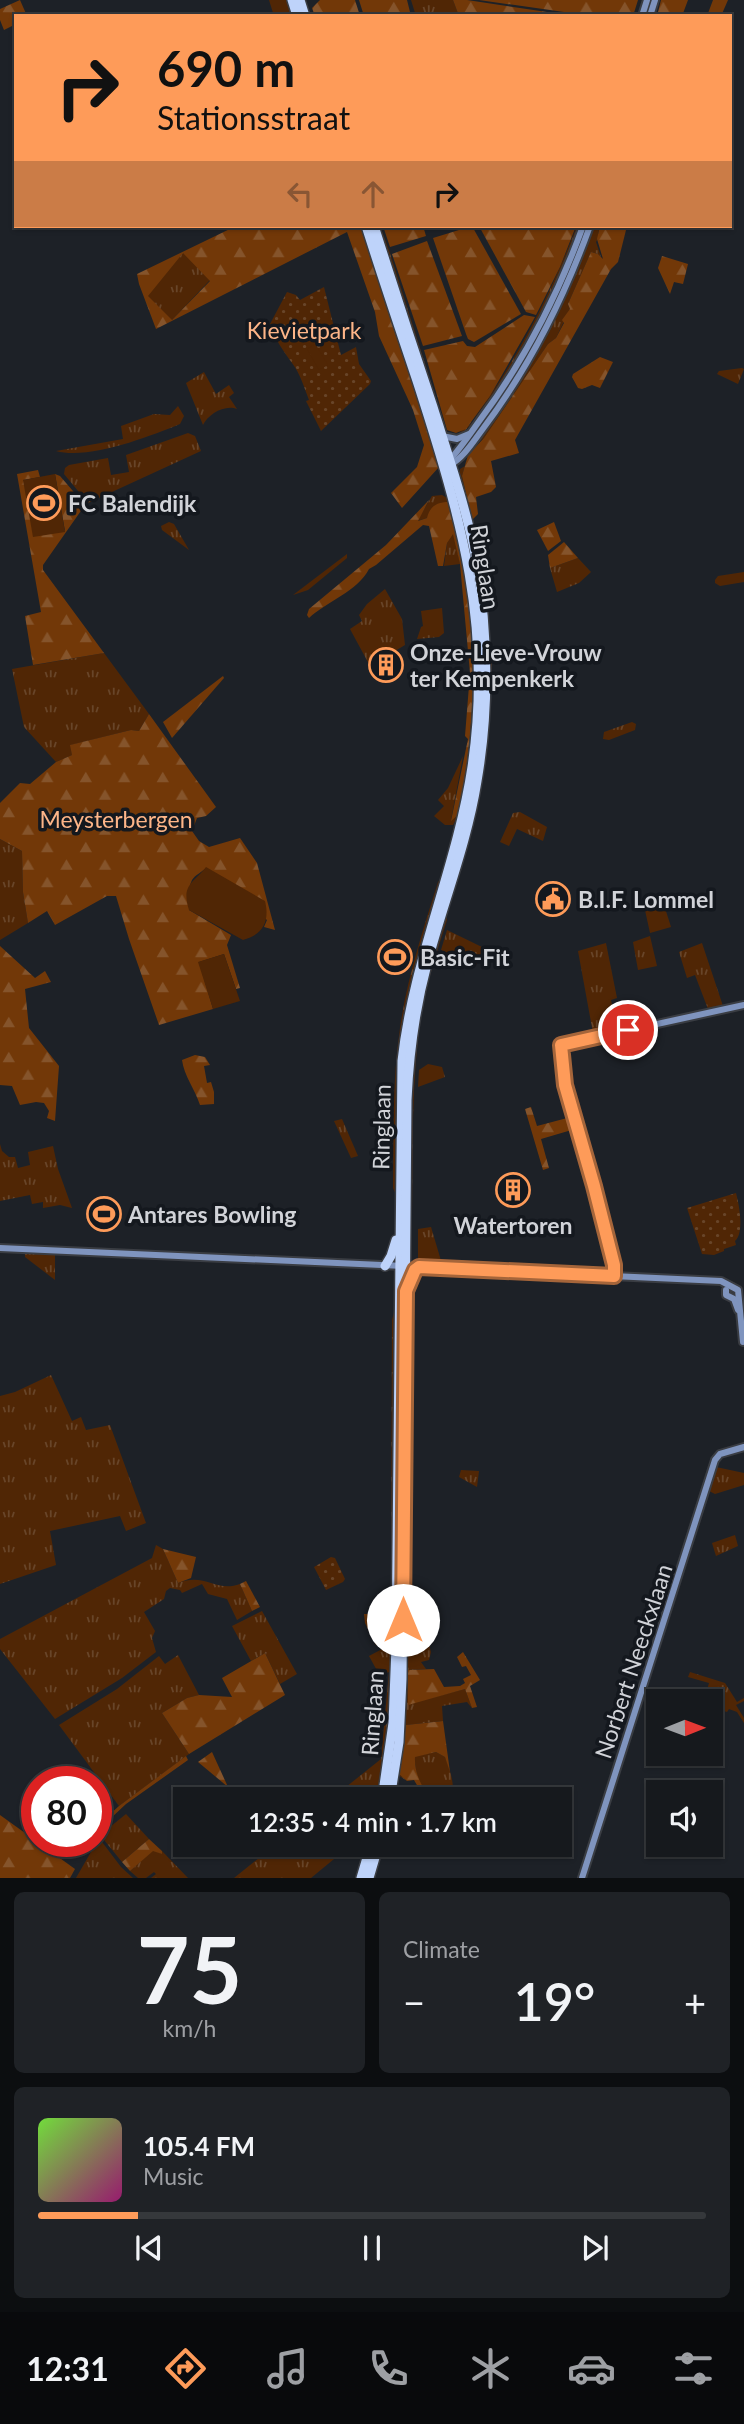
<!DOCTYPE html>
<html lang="en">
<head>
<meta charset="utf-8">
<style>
	:root { --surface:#16191d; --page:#1f2226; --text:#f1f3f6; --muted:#9ea0a4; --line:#35383b; --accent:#fe9b59 }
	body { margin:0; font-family:Lato,sans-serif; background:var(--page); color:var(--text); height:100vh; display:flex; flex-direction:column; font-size:26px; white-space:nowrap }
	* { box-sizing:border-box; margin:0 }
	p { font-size:23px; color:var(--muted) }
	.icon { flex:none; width:38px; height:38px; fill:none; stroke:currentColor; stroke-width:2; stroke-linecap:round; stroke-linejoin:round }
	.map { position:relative; height:1878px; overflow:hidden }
	.panel { display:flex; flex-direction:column; gap:14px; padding:14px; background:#0c0e10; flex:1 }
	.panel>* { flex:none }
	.hud { position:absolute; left:14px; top:14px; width:718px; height:214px; border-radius:0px; box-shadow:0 2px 5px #0004,0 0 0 2px var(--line); background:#fe9b59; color:#111; overflow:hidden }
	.needle { width:46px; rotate:89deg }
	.fabs { position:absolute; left:646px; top:1689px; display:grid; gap:14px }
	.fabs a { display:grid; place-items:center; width:77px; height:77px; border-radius:0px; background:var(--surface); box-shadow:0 2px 5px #0004,0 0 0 2px var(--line); font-size:35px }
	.speed { position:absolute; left:21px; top:1766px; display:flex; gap:14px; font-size:35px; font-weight:700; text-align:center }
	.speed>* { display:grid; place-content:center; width:91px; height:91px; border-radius:50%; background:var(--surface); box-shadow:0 2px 5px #0004,0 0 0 2px var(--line); line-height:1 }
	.speed .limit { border:10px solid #d22; background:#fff; color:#111 }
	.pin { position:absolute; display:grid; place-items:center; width:60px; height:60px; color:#fff; margin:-30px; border:4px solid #fff; border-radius:50%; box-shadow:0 2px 7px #0007 }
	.me { position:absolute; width:77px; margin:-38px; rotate:0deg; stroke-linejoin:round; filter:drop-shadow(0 0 5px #0008) }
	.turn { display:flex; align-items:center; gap:24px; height:147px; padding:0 28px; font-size:32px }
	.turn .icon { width:91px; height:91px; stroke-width:2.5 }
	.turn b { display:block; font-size:49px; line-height:60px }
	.lanes { display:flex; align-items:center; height:66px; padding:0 28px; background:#0003; justify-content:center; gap:35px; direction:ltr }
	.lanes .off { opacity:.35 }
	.big { font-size:52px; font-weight:600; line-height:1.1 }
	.panel .tile { flex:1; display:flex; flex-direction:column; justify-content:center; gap:10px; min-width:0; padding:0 24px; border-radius:10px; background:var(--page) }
	.panel .dial { align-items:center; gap:0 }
	.dial b { font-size:91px; line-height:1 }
	.song { display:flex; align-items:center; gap:21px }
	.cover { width:84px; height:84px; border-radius:10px; background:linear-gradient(135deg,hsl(100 70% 55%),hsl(320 70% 35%)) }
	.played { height:7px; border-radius:4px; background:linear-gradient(90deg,var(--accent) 15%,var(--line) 15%) }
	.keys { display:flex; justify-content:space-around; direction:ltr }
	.heat { display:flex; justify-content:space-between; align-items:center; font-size:38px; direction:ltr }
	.panel .tiles { flex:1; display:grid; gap:14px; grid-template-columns:1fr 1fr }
	.tile:last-child { grid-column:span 2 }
	.trip { position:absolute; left:173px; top:1787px; width:399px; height:70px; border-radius:0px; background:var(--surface); box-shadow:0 2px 5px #0004,0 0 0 2px var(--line); font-weight:600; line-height:70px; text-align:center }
	.tabs { display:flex; height:112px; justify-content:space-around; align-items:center; background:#090a0c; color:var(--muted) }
	.tabs .icon { width:49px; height:49px }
	.tabs .current { color:var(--accent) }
	.tabs b { font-size:32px; color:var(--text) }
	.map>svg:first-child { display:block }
	.grass { fill:url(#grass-tufts) }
	.forest { fill:url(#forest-firs); fill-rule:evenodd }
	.park { fill:url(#park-dots) }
	.pitch { fill:#502605 }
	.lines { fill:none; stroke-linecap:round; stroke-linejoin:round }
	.secondary-casing { stroke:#3a3d43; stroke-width:10 }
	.highway-casing { stroke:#3a3d43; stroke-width:12 }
	.secondary { stroke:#7f94be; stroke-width:6 }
	.highway { stroke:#bed3fa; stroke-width:9 }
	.route-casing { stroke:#a5653a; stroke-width:18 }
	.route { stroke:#fe9b59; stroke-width:12 }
	.labels { text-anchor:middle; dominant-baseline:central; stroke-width:7; stroke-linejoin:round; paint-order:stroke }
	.park-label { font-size:23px; fill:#fdb588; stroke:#14181e }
	.poi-label { font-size:23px; font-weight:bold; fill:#d1d3d8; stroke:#14181e; text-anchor:start }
	.street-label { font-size:23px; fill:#d1d3d8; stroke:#14181e }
</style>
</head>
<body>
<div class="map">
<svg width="744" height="1878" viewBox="0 0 744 1878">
	<defs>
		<pattern id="grass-tufts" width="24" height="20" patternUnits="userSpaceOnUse" patternTransform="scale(1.75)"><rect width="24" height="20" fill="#502605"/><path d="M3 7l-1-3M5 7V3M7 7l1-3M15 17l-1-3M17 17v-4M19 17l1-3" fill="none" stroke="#684529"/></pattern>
		<pattern id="forest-firs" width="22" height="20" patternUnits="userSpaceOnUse" patternTransform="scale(1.75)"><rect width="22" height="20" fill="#723808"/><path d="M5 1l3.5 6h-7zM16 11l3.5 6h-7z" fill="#85542b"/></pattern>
		<pattern id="park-dots" width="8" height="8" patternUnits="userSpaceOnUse" patternTransform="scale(1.75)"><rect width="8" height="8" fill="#502605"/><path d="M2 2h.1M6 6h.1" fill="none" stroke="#684529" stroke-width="1.8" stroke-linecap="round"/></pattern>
	</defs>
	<rect width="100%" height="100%" fill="#1d2127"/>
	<!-- grass -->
	<g class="grass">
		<path d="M269 0H288L293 16H274Z"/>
		<path d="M411 0H453L459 16H416Z"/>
		<path d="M378 226H380L389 250 446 430 448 433 457 435 475 420 459 437 444 433Z"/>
		<path d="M577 226C579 250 496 402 475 418 517 359 551 294 577 226Z"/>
		<path d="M585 226 578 248 579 250 556 298 557 300C528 358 497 404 458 458H454L531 345Z"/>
		<path d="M595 226H600L598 234 599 236 596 242 601 257 598 254 591 252 568 304 570 309 556 338 548 344 484 438 478 442C526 374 566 304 595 226Z"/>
		<path d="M183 252 210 280 171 321 147 296Z"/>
		<path d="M742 368 744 369 738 384 717 374 719 371Z"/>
		<path d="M204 372 216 394 229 385 234 393 229 397 237 409C225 404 208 414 203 425L186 383Z"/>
		<path d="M178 406 184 416 180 424C148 437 89 460 56 451L123 439 121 426 154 414 170 415Z"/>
		<path d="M188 433 195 436 201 451 88 503 64 474 65 468 69 465 108 458 111 475 129 472 126 455Z"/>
		<path d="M468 455 462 476 484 581 492 663 490 684 489 643 459 476 460 469 465 466Z"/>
		<path d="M442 495 449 499 450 503 427 518 417 521 432 496Z"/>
		<path d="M169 522 174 524 189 550 162 530 161 526Z"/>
		<path d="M453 530 460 564 444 566 447 543Z"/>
		<path d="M347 554V558L308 590 293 595Z"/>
		<path d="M578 558 591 572 579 583 557 592 550 568Z"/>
		<path d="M744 572V582L720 586 715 583V580L718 576Z"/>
		<path d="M385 589 402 619 405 645 370 666 350 629 362 621 359 615 367 604Z"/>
		<path d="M442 608 444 633 439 637 417 639 421 627 423 626 421 611Z"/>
		<path d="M104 653 149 714 139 731 131 730 71 745 72 755 56 762 24 727 12 669Z"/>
		<path d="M632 722 636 724 635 730 609 740 603 739 604 732Z"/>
		<path d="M463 756 451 820 459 814 453 825H445L434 816 444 806 438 800 448 788Z"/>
		<path d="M520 812 547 827 543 841 517 829 509 846 500 842 513 813Z"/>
		<path d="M0 839 22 851 23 892 28 923 0 940Z"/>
		<path d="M443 876C426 923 411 971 403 1020 394 1079 396 1138 397 1197L393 1188C394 1135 392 1081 400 1028 407 978 423 930 438 882Z"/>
		<path d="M665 908 671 927 650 933 645 910Z"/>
		<path d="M446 914 447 920C438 949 428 978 422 1009 411 1077 413 1146 412 1215L409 1224 414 1051 423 994Z"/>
		<path d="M447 930 484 948 475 967 441 950Z"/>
		<path d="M650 936 657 966 638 970 633 942Z"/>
		<path d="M606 943 617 998 611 1000 617 1028 593 1033 578 951Z"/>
		<path d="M702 943 723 1006 708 1009 695 975 687 978 679 952Z"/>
		<path d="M428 1064 442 1067 445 1077 418 1087 419 1070Z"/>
		<path d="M342 1119 358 1156 351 1158 334 1121Z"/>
		<path d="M0 1144 2 1151 9 1157H15L18 1168 30 1165 28 1152 53 1146 58 1169 72 1208 60 1205 43 1208V1202L32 1204 30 1195 0 1201Z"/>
		<path d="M431 1227 442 1264 423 1263 418 1259V1229Z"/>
		<path d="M25 1252 55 1254V1280L25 1257Z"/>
		<path d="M396 1304 394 1321V1561L391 1547 392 1320Z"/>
		<path d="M409 1320 412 1330 410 1562 408 1580Z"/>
		<path d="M51 1375 72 1421 81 1417 86 1430 110 1425 146 1523 126 1531 120 1516 50 1531 56 1565 0 1584V1396L15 1392Z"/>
		<path d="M716 1467 744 1473V1485L715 1494 709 1491Z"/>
		<path d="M461 1470 479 1471 477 1487 459 1477Z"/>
		<path d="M735 1535 738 1546 716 1556 712 1543Z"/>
		<path d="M156 1545 163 1549 178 1583C205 1572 216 1593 240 1584L252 1611 237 1620 227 1599 208 1594 202 1584 182 1593 180 1590 170 1588 166 1591 164 1599 144 1612 155 1631 152 1638 156 1652 122 1678 55 1719 0 1649V1639L152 1558Z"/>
		<path d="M262 1611 297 1674 280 1684 265 1653 251 1661 232 1626Z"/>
		<path d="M422 1626 423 1629C415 1634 412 1636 412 1647L428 1641 431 1652 429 1660 421 1662 426 1669 408 1670V1704L465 1689 472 1708 467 1702 442 1706 443 1721 406 1725 399 1774 407 1781 398 1775 405 1714V1646L410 1635Z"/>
		<path d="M384 1648 392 1650C390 1701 386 1749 378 1799H331L381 1759 389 1672 380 1676 369 1656Z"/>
		<path d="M178 1655 199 1695 187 1698 162 1713 189 1754 119 1806 59 1725 117 1689 159 1656 165 1664Z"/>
		<path d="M690 1672 725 1683 737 1702 744 1698V1701L736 1705 744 1718V1723L737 1712 729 1709 727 1712 714 1708 711 1715 712 1705 708 1701 710 1695 706 1694 709 1683 688 1677Z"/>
		<path d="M436 1752 445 1757C450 1769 456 1787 451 1799 444 1799 434 1800 428 1796 419 1788 414 1767 415 1756Z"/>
		<path d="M126 1814 149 1839 122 1862 100 1835Z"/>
		<path d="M99 1838 121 1867 133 1878H76Z"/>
		<path d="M275 1845V1844L351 1845 311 1878H234Z"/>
		<path d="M153 1850 162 1854V1851L188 1878H151L156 1874 154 1872 146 1878H138L130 1871Z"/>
	</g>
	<!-- forest -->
	<g class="forest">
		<path d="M20 0 27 16H16V24L4 30 0 20V9Z"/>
		<path d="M320 0H355L360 16H315L312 8Z"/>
		<path d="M359 0H407L411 16H364Z"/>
		<path d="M453 0H467L574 16H459Z"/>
		<path d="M479 0H638L633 16H592Z"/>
		<path d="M661 0H688L682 16H657Z"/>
		<path d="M713 0H728L721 16H707Z"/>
		<path d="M236 226H362L438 461 439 467 402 508 391 493 417 467 424 445 413 410 379 336 375 312 347 232 156 329 139 284 137 274ZM183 253 210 281 172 320 148 296Z"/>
		<path d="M383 226H423L426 236 390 247Z"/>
		<path d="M472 226 521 314 474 342 468 339 466 334 433 238Z"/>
		<path d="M479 226H576L560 267 536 315 526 312Z"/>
		<path d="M600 226H627L618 262 611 269 515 440 519 453 491 461 496 487 491 492 476 497 478 514 472 520 462 476 468 455 484 438 548 344 556 338 564 323 562 320 570 309 568 304 591 252 598 254 603 259 597 239Z"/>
		<path d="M427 241 462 336 423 346 392 254Z"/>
		<path d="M662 256 688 264 683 284 674 282 670 294 658 268Z"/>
		<path d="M524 315 535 317 490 396 466 429 456 433 447 430 424 350 463 341 467 346 475 347Z"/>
		<path d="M600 357 613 362 600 388 592 385 582 389 578 388 572 377 573 374Z"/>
		<path d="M38 470 40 477 23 480 65 531 55 474 60 476 85 505 43 565V570L104 653 33 665 25 616 41 612 17 474Z"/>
		<path d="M429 500 418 521 427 518C430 506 437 502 449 502 481 604 478 710 459 814L451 821 468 739 465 736 470 673 460 564 453 534 447 543 443 566H438L429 526 423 525 376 565 369 569C358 591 326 602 309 618L307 615 309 609 386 545Z"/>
		<path d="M554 522 561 541 548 551 537 530Z"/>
		<path d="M564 542 578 558 550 568 548 555Z"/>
		<path d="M223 676 224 678 172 738 163 722Z"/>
		<path d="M149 714 216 807 206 816 197 818 192 831 199 841 209 847 240 838 257 863 275 930 264 927 267 920 206 868C202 872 195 875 192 880 188 887 190 902 189 910L231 935 227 945 240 988 236 989 224 954 199 962 213 1009 159 1025 129 939 116 896H107L55 925 47 911 28 923 23 892 22 851 0 839V803L20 783 30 784 56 762 72 755 70 745 131 730 139 731Z"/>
		<path d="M0 946 35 978 45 971 51 982 25 989 29 1028 59 1066 55 1121 47 1118 49 1111 44 1103 36 1102 20 1105 12 1086 0 1085Z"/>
		<path d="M195 1055 205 1057 210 1065 204 1066 207 1083 211 1082 214 1092V1104L200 1105C195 1089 184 1076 182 1060Z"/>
		<path d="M531 1107 537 1126 571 1117 575 1129 541 1139 549 1168 543 1170 525 1109Z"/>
		<path d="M163 1549 196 1557 191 1578 178 1583Z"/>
		<path d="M246 1581 260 1607 252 1611 240 1584Z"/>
		<path d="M364 1614H386C386 1630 390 1636 376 1645L365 1623Z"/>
		<path d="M463 1652 480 1680 470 1686 477 1707 472 1708 465 1689 408 1705V1670L434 1669 444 1687 460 1686 465 1683 463 1679 471 1675 466 1666 462 1667 457 1657Z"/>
		<path d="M265 1653 285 1695 189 1754 162 1713 187 1698 199 1695 232 1697 222 1678Z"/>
		<path d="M443 1721 450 1772 445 1757 436 1752 415 1757C414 1772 422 1792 435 1799H425L414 1780 407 1781 399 1774 406 1725Z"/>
		<path d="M212 1752 228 1787 198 1762Z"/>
		<path d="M186 1756 188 1760 126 1804 96 1832V1827L119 1806Z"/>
		<path d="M0 1815 75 1869 70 1878H0Z"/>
		<path d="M149 1839 162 1851V1854L153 1851 130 1871 122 1862Z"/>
	</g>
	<!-- park -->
	<g class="park">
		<path d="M324 287 341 355 356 347 359 364 371 381 370 384 321 431 306 401 309 400C304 387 300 373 292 363 284 352 274 338 270 324L287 292 296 295 300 300Z"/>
		<path d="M736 1193C740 1208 744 1234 735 1241L736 1245 724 1249V1251L714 1255 702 1254 687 1208Z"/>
		<path d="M331 1557 335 1558 345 1579 343 1582 326 1590 314 1567Z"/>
	</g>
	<!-- pitch -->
	<g class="pitch">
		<path d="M315 344 328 365 319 370 307 349Z"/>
		<path d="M55 474 65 532 33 537 23 480Z"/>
		<path d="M206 867 265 901C270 921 263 935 243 940L189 910C181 884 193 884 206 867Z"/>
		<path d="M224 954 240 1001 213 1009 198 962Z"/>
	</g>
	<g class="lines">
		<!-- secondary casing -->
		<g class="secondary-casing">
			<g id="secondary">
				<path d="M642 16 647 0"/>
				<path d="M650 16 655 0"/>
				<path d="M442 436 457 439 469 434"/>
				<path d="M448 462C460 449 470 434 480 420 524 361 558 295 583 226"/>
				<path d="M450 465C463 458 473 442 482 430 529 368 564 298 590 226"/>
				<path d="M0 1248 404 1266"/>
				<path d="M418 1267 721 1281 738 1290 743 1342"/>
				<path d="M614 1276V1265L565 1085 561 1045 744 1005"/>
				<path d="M726 1290V1295L734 1299 738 1310"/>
				<path d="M582 1878 715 1460 720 1454 744 1447"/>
			</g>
		</g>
		<!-- highway casing -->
		<g class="highway-casing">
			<g id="highway">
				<path d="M292 0 297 16"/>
				<path d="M300 0 305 16"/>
				<path d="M366 226C383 280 401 333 419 387 461 518 493 627 472 767 457 867 413 960 402 1061L396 1647 393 1723 382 1799"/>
				<path d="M374 226C393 286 413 347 433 407 448 455 465 504 475 554 488 629 490 706 477 781 467 844 443 903 427 964 415 1009 409 1054 407 1100L402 1679 399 1742 390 1799"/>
				<path d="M385 1266 391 1256 396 1240"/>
				<path d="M407 1290 415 1270 419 1267"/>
				<path d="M361 1878 371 1844"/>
				<path d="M369 1878 379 1844"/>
			</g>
		</g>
		<!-- secondary -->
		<use href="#secondary" class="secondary"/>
		<!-- highway -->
		<use href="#highway" class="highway"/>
	</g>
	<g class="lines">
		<!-- route casing -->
		<g class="route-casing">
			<path id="route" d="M403 1620 406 1291 415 1270 419 1267 614 1276V1265L594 1186 565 1085 561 1045 628 1030"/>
		</g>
		<!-- route -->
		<use href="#route" class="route"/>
	</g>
	<!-- icons -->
	<defs>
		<g id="stadium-ring" transform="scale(1.75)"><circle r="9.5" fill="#14181e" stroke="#fe9b59" stroke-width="1.5"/><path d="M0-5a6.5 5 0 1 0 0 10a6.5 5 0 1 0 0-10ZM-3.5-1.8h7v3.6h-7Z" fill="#fe9b59"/></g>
		<g id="building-ring" transform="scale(1.75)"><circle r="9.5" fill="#14181e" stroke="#fe9b59" stroke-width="1.5"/><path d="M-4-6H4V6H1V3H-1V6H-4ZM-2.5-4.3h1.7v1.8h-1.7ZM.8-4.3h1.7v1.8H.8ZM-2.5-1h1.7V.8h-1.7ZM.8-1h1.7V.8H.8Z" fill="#fe9b59"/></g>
		<g id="civic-ring" transform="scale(1.75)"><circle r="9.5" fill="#14181e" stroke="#fe9b59" stroke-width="1.5"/><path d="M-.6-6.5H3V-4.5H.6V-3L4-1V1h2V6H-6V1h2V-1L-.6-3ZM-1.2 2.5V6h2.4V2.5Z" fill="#fe9b59"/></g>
	</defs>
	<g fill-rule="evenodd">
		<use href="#stadium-ring" x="44" y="503"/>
		<use href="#building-ring" x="386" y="665"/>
		<use href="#civic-ring" x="553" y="899"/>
		<use href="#stadium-ring" x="395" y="957"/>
		<use href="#building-ring" x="513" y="1190"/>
		<use href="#stadium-ring" x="104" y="1214"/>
	</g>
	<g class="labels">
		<!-- park labels -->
		<g class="park-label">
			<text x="304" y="330">Kievietpark</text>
			<text x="116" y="819">Meysterbergen</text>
		</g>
		<!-- poi labels -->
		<g class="poi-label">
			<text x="68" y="503">FC Balendijk</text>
			<text x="410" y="652">Onze-Lieve-Vrouw<tspan x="410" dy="26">ter Kempenkerk</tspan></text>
			<text x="578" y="899">B.I.F. Lommel</text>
			<text x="420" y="957">Basic-Fit</text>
			<text x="128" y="1214">Antares Bowling</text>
			<text x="513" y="1225" text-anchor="middle">Watertoren</text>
		</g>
		<!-- street labels -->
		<g class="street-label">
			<text transform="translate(486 567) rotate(81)">Ringlaan</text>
			<text transform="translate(381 1127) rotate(-89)">Ringlaan</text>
			<text transform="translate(633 1661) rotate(-72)">Norbert Neeckxlaan</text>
			<text transform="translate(372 1713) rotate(-86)">Ringlaan</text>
		</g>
	</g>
</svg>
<div class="fabs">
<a><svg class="needle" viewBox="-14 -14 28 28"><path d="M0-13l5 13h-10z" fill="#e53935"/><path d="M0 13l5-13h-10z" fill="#9ea0a4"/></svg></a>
<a><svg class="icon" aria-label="sound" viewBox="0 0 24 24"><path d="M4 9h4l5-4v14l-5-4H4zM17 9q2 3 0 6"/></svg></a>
</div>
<div class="speed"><div class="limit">80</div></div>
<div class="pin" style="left:628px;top:1030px;background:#d93025"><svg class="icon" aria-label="arrive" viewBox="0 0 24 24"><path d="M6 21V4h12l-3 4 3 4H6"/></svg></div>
<svg class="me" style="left:403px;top:1620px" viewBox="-20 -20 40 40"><circle r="19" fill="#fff"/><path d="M0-13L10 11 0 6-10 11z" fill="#fe9b59"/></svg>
<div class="trip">12:35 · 4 min · 1.7 km</div>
<div class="hud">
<div class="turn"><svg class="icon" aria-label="right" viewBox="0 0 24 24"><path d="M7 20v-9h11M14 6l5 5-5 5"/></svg><div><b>690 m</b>Stationsstraat</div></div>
<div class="lanes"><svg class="icon off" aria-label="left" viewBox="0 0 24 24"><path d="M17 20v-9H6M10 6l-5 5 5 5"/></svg><svg class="icon off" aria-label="ahead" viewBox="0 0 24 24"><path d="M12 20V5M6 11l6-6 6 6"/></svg><svg class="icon" aria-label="right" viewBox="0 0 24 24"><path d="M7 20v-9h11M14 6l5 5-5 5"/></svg></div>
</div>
</div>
<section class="panel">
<div class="tiles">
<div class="tile dial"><b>75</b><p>km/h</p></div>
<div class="tile"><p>Climate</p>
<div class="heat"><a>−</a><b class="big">19°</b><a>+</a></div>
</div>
<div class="tile">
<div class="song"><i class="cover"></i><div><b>105.4 FM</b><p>Music</p></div></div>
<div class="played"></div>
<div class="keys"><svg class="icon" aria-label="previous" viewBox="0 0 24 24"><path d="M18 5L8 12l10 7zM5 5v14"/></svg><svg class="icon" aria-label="pause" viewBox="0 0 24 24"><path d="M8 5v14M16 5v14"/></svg><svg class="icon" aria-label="next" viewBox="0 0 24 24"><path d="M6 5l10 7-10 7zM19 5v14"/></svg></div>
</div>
</div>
</section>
<nav class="tabs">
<b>12:31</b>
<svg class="icon current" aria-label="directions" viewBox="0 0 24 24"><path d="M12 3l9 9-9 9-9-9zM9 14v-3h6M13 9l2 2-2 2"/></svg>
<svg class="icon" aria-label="music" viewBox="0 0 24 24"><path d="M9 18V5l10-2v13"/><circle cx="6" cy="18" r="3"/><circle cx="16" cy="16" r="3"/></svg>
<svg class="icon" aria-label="phone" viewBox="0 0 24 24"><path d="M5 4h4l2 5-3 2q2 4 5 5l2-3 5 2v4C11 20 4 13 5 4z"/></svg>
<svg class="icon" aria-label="climate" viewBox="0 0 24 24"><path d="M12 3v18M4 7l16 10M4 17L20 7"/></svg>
<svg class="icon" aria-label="car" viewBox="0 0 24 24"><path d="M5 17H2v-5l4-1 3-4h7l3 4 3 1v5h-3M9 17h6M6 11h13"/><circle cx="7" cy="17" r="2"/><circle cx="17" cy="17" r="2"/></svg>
<svg class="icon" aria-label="filters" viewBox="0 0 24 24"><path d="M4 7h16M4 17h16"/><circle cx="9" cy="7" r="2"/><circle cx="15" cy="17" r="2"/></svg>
</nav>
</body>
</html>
